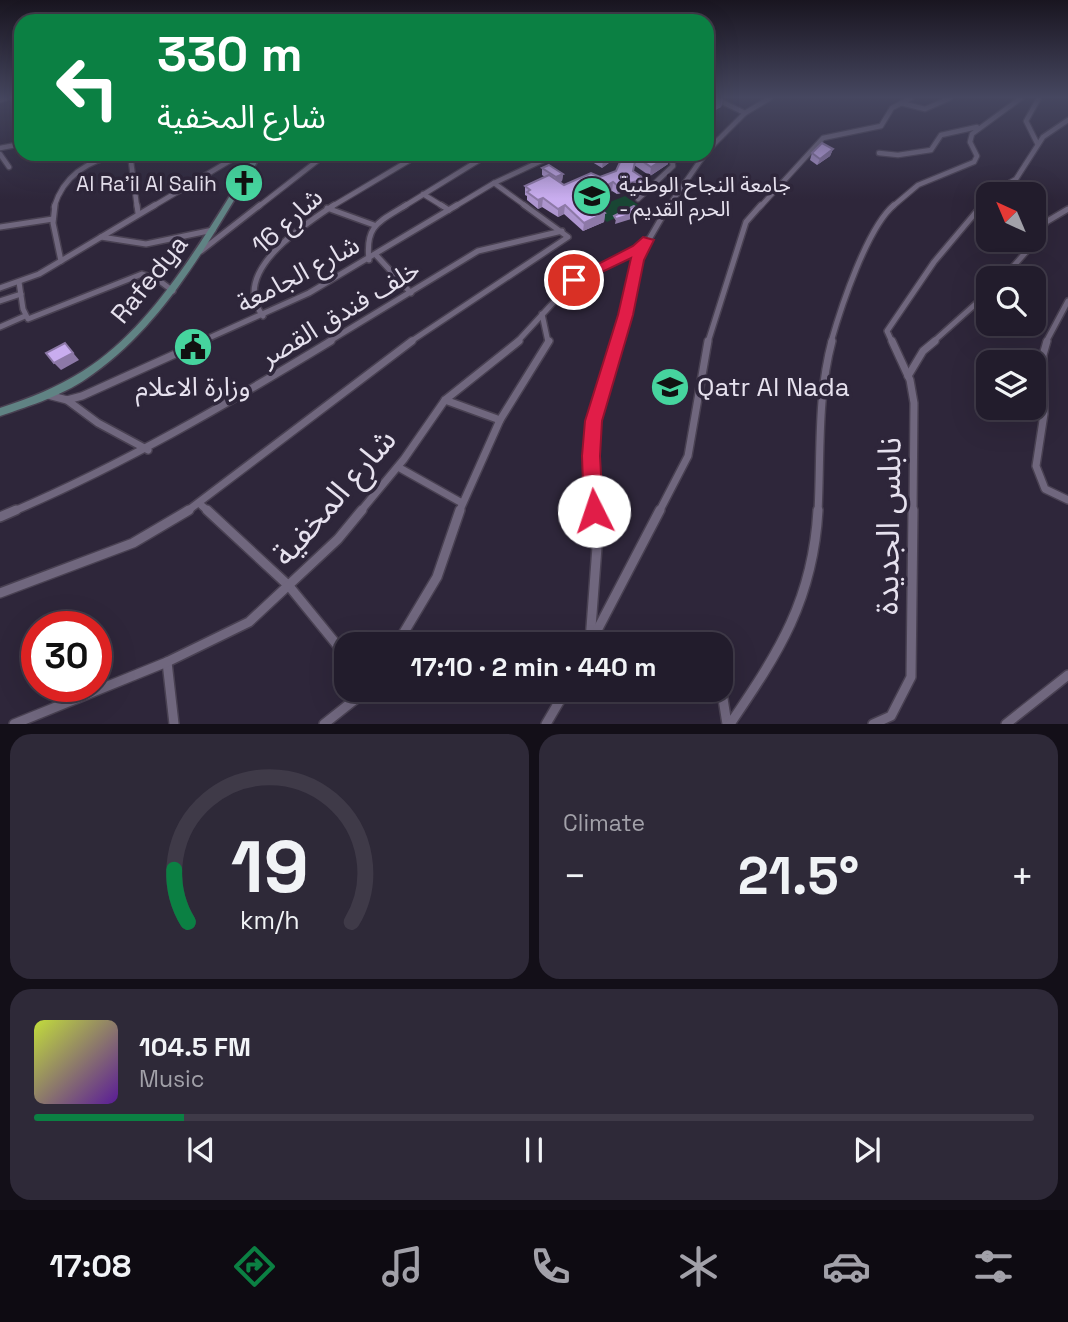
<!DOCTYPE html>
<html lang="en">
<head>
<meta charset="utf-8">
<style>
	:root { --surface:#221c2c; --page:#2e2938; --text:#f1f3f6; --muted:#a2a1a9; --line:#3f3a48; --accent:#0b8043 }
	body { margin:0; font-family:"Space Grotesk","Noto Sans Arabic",sans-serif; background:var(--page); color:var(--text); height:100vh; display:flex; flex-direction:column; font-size:26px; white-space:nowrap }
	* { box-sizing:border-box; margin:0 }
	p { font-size:23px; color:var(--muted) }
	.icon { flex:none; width:38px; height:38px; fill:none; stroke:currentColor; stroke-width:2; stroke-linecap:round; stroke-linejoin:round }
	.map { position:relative; height:724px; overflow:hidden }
	.sheet { display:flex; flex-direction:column; gap:10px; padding:10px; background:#130f18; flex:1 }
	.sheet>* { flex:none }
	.banner { position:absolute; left:14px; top:14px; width:700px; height:147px; border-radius:21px; box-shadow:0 7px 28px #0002,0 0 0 2px var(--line); background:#0b8043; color:#fff; overflow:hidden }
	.needle { width:46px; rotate:316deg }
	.fabs { position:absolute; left:976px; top:182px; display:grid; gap:14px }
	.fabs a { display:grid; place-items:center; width:70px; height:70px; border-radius:14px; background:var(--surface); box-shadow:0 7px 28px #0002,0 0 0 2px var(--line); font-size:35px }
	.speed { position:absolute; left:21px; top:611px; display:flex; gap:14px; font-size:35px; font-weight:700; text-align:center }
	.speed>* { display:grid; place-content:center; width:91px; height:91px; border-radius:50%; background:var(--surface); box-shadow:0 7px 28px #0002,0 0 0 2px var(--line); line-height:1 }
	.speed .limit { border:10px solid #d22; background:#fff; color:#111 }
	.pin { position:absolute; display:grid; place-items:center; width:60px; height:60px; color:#fff; margin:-30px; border:4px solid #fff; border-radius:50%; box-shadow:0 2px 7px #0007 }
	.me { position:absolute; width:77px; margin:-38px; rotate:356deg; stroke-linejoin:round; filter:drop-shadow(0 0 5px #0008) }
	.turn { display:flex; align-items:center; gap:24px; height:147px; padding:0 28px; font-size:32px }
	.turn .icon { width:91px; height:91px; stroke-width:2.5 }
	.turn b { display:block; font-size:49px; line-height:60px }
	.big { font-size:52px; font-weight:700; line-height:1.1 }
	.sheet .widget { flex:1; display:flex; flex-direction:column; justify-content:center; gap:10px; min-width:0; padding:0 24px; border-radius:21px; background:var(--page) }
	.sheet .dial { align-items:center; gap:0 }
	.dial svg { height:182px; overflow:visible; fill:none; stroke:var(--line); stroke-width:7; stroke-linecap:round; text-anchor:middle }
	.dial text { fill:var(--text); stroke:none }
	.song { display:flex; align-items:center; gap:21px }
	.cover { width:84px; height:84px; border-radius:10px; background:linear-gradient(135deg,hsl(70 70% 55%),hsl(270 70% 35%)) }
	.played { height:7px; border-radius:4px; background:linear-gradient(90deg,var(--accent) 15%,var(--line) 15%) }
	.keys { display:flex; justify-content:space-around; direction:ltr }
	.heat { display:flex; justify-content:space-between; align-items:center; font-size:38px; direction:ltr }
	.sheet .tiles { flex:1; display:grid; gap:10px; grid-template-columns:1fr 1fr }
	.widget:last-child { grid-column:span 2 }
	.trip { position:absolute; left:334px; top:632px; width:399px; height:70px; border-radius:21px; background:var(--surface); box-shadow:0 7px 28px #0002,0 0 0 2px var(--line); font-weight:700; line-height:70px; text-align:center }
	.menu { display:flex; height:112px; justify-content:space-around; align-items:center; background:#0e0b12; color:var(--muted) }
	.menu .icon { width:49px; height:49px }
	.menu .on { color:var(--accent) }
	.menu b { font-size:32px; color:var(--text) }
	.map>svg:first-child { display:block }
	.green { fill:#194634 }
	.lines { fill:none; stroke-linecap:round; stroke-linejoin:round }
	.minor-far3-casing { stroke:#494152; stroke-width:7 }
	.minor-far2-casing { stroke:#494152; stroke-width:8 }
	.minor-far1-casing { stroke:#494152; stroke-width:10 }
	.minor-casing { stroke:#494152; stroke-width:12 }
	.secondary-casing { stroke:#494152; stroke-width:3 }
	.minor-far3 { stroke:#70677e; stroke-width:4.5 }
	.minor-far2 { stroke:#70677e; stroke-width:5 }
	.minor-far1 { stroke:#70677e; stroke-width:7 }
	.minor { stroke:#70677e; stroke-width:9 }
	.secondary { fill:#608384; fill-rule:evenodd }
	.wall { fill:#ad95ce }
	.shaded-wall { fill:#8d79a7 }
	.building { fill:#c9adef; stroke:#8d79a7; stroke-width:2 }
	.route { fill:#e11d48; stroke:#92132f; stroke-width:2 }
	.labels { text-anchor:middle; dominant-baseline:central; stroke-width:7; stroke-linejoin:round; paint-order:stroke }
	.far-poi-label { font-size:21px; fill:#e6e1ee; stroke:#2e263a; text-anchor:end }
	.street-label { font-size:26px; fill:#e6e1ee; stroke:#2e263a }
	.poi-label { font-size:26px; fill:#e6e1ee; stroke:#2e263a }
	.near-street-label { font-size:32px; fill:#e6e1ee; stroke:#2e263a }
</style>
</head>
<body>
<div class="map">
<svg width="1068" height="724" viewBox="0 0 1068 724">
	<rect width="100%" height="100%" fill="#2e263a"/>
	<!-- green -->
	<path class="green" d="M625 196 640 206 607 222 592 209Z"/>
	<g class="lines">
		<!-- minor-far3 casing -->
		<g class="minor-far3-casing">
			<g id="minor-far3">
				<path d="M714 98 745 113"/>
				<path d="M0 100 7 98"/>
				<path d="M901 103 925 109 950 98"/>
				<path d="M1037 143 1026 121 1039 98"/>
				<path d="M0 148 21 144"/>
				<path d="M707 151 745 113 770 98"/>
				<path d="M879 153 898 155 931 150 941 135 977 127"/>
				<path d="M0 154 9 167"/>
				<path d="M130 154 137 207"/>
				<path d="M494 183 527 207"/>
				<path d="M423 194 444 207"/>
				<path d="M991 194 1016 179 1043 137 1068 120"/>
				<path d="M638 199 673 166 672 161 661 154"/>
				<path d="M54 207C64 174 90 159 123 154"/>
				<path d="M152 207 241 154"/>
				<path d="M258 207 326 154"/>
				<path d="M331 207 420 154"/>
				<path d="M403 207 489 154"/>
				<path d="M454 207 494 183 556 154"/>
				<path d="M668 207 705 154"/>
				<path d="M760 207 823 138 881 126 892 108 911 98"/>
				<path d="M892 207 918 185 974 162 977 156 970 142 972 134 1021 98"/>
				<path d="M981 207 989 197"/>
			</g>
		</g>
		<!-- minor-far2 casing -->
		<g class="minor-far2-casing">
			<g id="minor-far2">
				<path d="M55 205 53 223 61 261"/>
				<path d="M137 205 138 213"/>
				<path d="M441 205 449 210"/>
				<path d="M327 208 374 225"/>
				<path d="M0 227 53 219"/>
				<path d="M101 237 146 244 213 230"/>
				<path d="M201 251 260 205"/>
				<path d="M376 255 411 293"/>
				<path d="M369 260C365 225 379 222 406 205"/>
				<path d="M1003 278 1033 244 1046 222 1068 209"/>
				<path d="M19 282 23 309 28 319 142 274 157 279 173 291"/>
				<path d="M0 288 39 274 155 205"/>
				<path d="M0 301 21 294"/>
				<path d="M542 314 548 342"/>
				<path d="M263 316C229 273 302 226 334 205"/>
				<path d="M0 327 25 316"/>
				<path d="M200 342 309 293 457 205"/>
				<path d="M328 342 478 251 562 231"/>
				<path d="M410 342 568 237 524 205"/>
				<path d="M517 342 574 280 638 249 647 240"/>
				<path d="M617 342 637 260 669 205"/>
				<path d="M708 342 746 222 761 205"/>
				<path d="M831 342C841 307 867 228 894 205"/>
				<path d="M892 342 887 331 934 262 982 205"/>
				<path d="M933 342 989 292"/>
				<path d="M1046 342 1068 301"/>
			</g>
		</g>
		<!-- minor-far1 casing -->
		<g class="minor-far1-casing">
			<g id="minor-far1">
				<path d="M892 341 910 380 914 403 913 512"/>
				<path d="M1047 341 1043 355 1044 414 1036 466 1045 489 1068 500"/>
				<path d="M908 376 923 351 935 341"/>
				<path d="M48 395 67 400 82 396 204 341"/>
				<path d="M67 400 98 423 148 450"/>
				<path d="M445 400 500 420"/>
				<path d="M398 467 462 503"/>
				<path d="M200 504 209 512"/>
				<path d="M12 512C124 464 227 404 331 341"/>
				<path d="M186 512 412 341"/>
				<path d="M360 512 404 459 445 400 519 341"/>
				<path d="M459 512 500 420 549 341"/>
				<path d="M595 512 593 425 618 341"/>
				<path d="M659 512 688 456 708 341"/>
				<path d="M818 512C821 454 817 397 832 341"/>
			</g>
		</g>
		<!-- minor casing -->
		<g class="minor-casing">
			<g id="minor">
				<path d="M207 510 289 586 346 656"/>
				<path d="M0 517 16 510"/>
				<path d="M0 593 133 543 189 510"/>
				<path d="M590 641 599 520 594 510"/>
				<path d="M397 644 437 577 460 510"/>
				<path d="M590 644 660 510"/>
				<path d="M167 662 174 724"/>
				<path d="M721 686 727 724"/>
				<path d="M14 724 167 662 249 622 338 539 362 510"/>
				<path d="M324 724 367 690"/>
				<path d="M546 724 566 690"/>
				<path d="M730 724C779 652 813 600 818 510"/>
				<path d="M873 724 891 716 911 677 913 510"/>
				<path d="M1006 724 1068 675"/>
			</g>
		</g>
		<!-- secondary casing -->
		<g class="secondary-casing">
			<path id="secondary" d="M256 154H262C214 232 169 320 93 374 65 395 32 405 0 416V408C30 398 56 388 83 371 157 325 210 226 256 154Z"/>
		</g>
		<!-- minor-far3 -->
		<use href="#minor-far3" class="minor-far3"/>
		<!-- minor-far2 -->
		<use href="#minor-far2" class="minor-far2"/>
		<!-- minor-far1 -->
		<use href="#minor-far1" class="minor-far1"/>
		<!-- minor -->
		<use href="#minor" class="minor"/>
		<!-- secondary -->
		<use href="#secondary" class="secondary"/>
	</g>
	<!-- wall -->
	<g class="wall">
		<path d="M707 98H723L721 107 709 113 707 112Z"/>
		<path d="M833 149 830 156 817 165 810 160 812 153Z"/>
		<path d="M579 154H667L668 164 650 176 634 165 633 171 643 187 617 194 612 191 592 202 605 213 604 222 583 231 564 214 558 217 542 207 538 209 527 200V196L525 195V186L545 177 542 175V168L563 174 562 181 560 182 564 185 600 177 616 171 624 158 620 155 602 168Z"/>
	</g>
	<!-- shaded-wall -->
	<g class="shaded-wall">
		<path d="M716 98H723L721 107 709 113 712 100Z"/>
		<path d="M833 149 830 156 817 165 820 159Z"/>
		<path d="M611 154H620L602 168 603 160Z"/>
		<path d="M669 156 668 164 650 176 651 167Z"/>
		<path d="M563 174 562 181 555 184 556 177Z"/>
		<path d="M645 179 643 187 617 194 618 186Z"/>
		<path d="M613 182 612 191 585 206 586 197Z"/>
		<path d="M543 198 542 207 538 209V200Z"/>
		<path d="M565 205 564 214 558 217V209Z"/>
		<path d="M642 211 641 216 615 224 616 219Z"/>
		<path d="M605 213 604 222 583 231 584 223Z"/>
		<path d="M65 343 79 360 61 370 54 363Z"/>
	</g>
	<!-- building -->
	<g class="building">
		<path d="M822 143 833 149 820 159 812 153Z"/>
		<path d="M593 154H611L603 160Z"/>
		<path d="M632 154H667L669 156 651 167 636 157 633 171 645 179 618 186 613 182 586 197 605 213 584 223 565 205 558 209 543 198 538 200 527 192 530 190 525 186 549 175 564 185 591 173 600 177 616 171 621 160Z"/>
		<path d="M549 165 563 174 556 177 542 168Z"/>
		<path d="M634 206 642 211 616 219 614 216Z"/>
		<path d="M65 343 73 353 54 363 46 353Z"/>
	</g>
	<!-- sky -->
	<linearGradient id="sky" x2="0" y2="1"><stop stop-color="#191520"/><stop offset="0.49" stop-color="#464760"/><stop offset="1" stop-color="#464760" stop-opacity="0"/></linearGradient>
	<rect width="1068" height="199" fill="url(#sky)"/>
	<!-- route -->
	<path class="route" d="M643 237 654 240 644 260 633 315 602 421 600 456 603 511 600 518 594 520 587 518 584 511 582 456 585 421 618 315 631 258 579 283 574 284 567 280 633 246Z"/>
	<!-- icons -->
	<defs>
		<g id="church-disc" transform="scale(2.0125)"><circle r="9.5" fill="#46d49e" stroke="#2e263a"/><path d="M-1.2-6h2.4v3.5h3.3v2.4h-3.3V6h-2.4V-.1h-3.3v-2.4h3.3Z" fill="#111"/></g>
		<g id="university-disc" transform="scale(2.0125)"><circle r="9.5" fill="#46d49e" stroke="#2e263a"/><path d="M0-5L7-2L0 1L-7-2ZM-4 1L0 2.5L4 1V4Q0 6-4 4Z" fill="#111"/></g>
		<g id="civic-disc" transform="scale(2.0125)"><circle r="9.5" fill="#46d49e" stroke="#2e263a"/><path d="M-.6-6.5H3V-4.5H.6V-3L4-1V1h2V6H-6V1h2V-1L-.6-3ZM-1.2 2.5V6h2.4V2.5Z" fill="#111"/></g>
		<g id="school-disc" transform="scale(2.0125)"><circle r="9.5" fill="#46d49e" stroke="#2e263a"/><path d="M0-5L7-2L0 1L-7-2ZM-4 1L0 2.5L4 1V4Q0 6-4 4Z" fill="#111"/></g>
	</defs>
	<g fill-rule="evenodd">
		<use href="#church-disc" x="244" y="183"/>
		<use href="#university-disc" x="592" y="196"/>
		<use href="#civic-disc" x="193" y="347"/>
		<use href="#school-disc" x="670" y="387"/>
	</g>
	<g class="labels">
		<!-- far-poi labels -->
		<g class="far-poi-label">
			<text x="217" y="183">Al Ra'il Al Salih</text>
			<text x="619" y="184" text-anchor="start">جامعة النجاح الوطنية<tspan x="619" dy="24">- الحرم القديم</tspan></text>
		</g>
		<!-- street labels -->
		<g class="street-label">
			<text transform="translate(287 221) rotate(-42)">شارع 16</text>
			<text transform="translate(298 274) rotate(-28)">شارع الجامعة</text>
			<text transform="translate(149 279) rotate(-51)">Rafedya</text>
			<text transform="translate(340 313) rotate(-31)">خلف فندق القصر</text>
		</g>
		<!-- poi labels -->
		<g class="poi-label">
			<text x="193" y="387">وزارة الاعلام</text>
			<text x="697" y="387" text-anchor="start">Qatr Al Nada</text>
		</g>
		<!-- near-street labels -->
		<g class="near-street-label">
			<text transform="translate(334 497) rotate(-49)">شارع المخفية</text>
			<text transform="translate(888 526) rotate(-89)">نابلس الجديدة</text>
		</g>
	</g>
</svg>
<div class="fabs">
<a><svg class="needle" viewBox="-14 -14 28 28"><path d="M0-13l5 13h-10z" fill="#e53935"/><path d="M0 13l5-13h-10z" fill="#a2a1a9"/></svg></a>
<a><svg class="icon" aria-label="search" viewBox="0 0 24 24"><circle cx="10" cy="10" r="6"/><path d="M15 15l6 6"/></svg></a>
<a><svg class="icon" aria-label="layers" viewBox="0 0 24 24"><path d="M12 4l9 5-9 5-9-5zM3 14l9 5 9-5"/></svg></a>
</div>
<div class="speed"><div class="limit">30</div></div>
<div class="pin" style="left:574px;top:280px;background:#d93025"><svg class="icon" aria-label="arrive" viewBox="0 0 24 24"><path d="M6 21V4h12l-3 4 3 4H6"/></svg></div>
<svg class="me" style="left:594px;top:511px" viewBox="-20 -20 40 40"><circle r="19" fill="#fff"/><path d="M0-13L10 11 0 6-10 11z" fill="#e11d48"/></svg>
<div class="trip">17:10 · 2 min · 440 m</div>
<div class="banner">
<div class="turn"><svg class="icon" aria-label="left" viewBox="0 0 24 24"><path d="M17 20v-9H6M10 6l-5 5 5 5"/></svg><div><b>330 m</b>شارع المخفية</div></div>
</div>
</div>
<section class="sheet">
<div class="tiles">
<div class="widget dial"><svg viewBox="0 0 100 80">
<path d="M14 69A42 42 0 1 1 86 69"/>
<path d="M14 69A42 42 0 0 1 8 46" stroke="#0b8043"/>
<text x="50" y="56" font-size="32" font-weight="700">19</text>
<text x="50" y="72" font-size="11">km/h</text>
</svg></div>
<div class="widget"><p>Climate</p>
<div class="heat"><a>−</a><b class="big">21.5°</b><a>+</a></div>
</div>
<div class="widget">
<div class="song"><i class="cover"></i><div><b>104.5 FM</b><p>Music</p></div></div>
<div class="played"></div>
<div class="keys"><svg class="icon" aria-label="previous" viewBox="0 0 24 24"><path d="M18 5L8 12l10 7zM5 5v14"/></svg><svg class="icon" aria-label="pause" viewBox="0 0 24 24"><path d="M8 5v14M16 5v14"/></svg><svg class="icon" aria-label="next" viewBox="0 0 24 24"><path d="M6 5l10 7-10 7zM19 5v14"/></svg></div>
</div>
</div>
</section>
<nav class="menu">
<b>17:08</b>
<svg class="icon on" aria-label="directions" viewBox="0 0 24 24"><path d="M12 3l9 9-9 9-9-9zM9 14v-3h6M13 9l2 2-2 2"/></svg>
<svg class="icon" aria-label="music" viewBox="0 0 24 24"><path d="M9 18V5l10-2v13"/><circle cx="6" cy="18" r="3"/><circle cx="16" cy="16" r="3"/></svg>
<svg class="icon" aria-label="phone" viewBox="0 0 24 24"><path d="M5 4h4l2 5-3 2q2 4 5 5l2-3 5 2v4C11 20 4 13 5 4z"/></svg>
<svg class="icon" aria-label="climate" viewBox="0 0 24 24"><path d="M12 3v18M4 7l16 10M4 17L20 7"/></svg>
<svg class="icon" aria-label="car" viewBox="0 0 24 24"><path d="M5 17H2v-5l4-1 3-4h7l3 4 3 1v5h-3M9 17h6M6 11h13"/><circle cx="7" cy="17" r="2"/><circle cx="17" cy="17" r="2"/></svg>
<svg class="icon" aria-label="filters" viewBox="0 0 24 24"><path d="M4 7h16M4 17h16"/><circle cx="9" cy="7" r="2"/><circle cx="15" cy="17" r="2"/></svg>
</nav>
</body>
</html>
